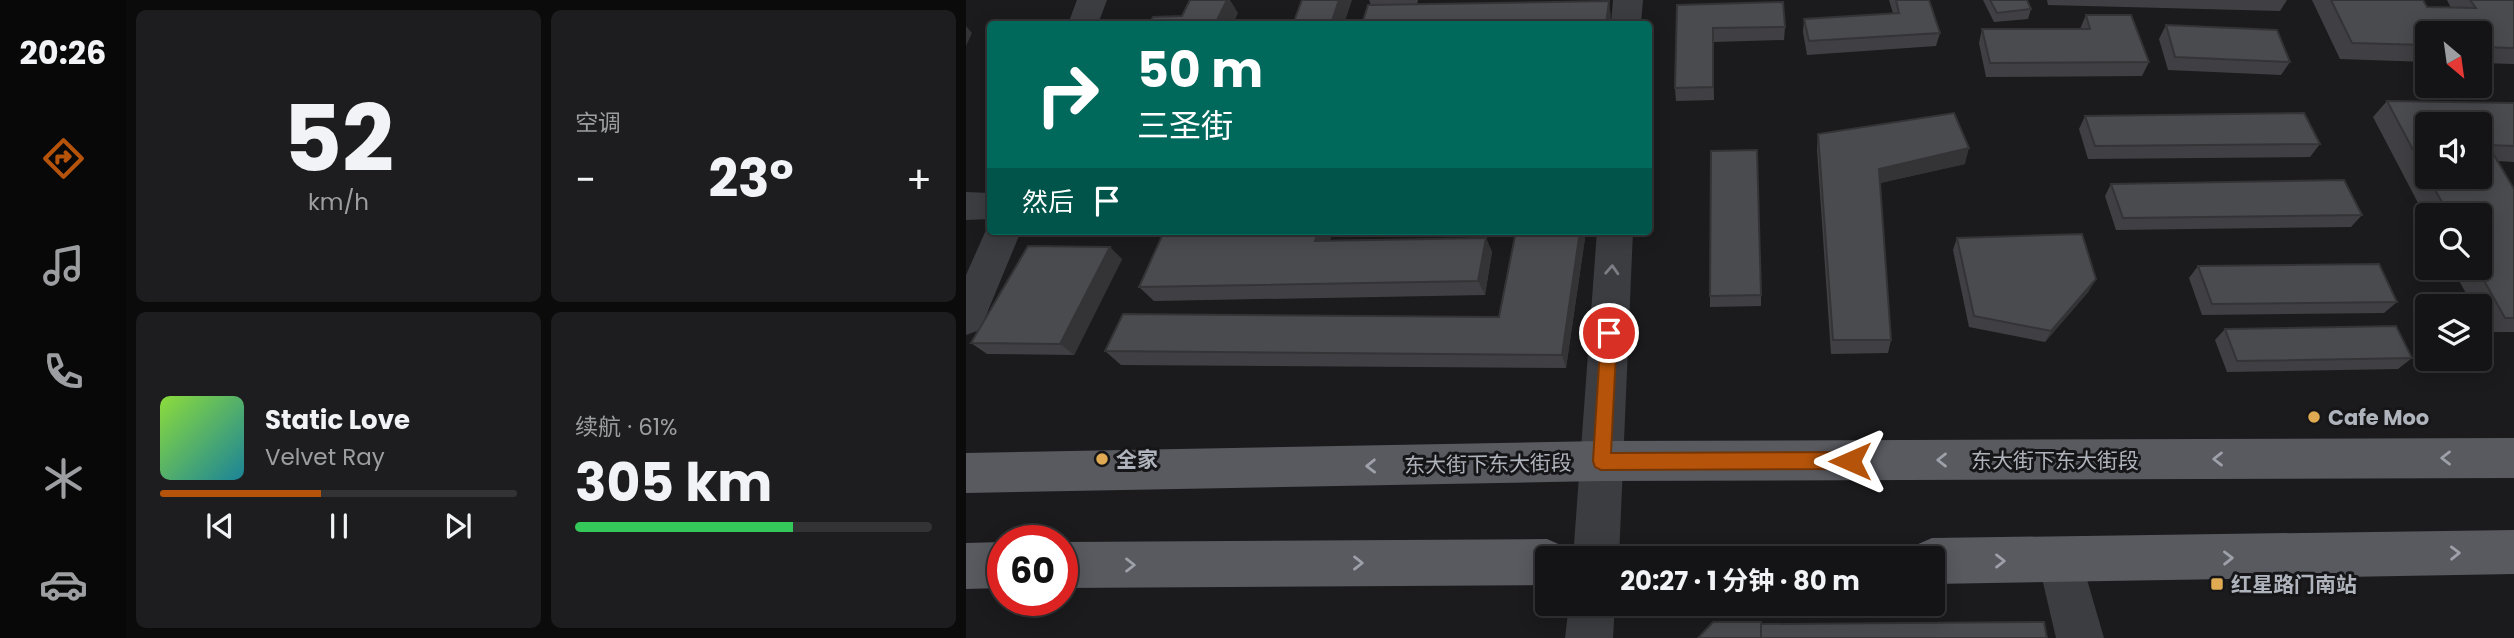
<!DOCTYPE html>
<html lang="zh">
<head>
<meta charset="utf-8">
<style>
	:root { --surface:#141416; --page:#1d1d1f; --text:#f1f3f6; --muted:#9d9ea1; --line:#333335; --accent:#b45309 }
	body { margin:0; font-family:Poppins,"Noto Sans SC",sans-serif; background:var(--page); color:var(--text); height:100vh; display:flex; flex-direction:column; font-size:26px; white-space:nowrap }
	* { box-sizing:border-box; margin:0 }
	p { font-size:23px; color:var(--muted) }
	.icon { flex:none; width:38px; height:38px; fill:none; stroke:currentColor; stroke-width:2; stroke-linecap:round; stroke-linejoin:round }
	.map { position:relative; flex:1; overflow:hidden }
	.details { display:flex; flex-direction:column; gap:10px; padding:10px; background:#0b0b0c; width:840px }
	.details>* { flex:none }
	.top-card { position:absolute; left:21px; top:21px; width:665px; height:214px; border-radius:7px; box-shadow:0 4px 18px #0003,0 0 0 2px var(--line); background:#00695c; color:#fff; overflow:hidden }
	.needle { width:46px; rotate:151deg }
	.tools { position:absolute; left:1449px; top:21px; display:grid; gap:14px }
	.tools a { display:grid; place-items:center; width:77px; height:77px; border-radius:7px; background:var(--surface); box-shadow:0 4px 18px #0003,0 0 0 2px var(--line); font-size:35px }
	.speed { position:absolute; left:21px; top:525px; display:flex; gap:14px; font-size:35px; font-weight:700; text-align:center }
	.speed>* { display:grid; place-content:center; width:91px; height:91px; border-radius:50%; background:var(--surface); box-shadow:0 4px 18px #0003,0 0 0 2px var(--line); line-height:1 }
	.speed .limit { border:10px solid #d22; background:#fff; color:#111 }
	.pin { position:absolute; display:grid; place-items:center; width:60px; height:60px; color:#fff; margin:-30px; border:4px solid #fff; border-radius:50%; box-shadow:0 2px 7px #0007 }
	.me { position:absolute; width:77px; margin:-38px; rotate:270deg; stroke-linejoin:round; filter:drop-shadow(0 0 5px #0008) }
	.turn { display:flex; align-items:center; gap:24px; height:147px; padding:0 35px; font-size:32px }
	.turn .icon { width:91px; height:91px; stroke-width:2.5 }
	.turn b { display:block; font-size:49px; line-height:60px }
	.then { display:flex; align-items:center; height:66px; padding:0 35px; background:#0003; gap:14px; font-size:26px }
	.big { font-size:52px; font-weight:700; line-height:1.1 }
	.details .tile { flex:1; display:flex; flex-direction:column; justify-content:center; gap:10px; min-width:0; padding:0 24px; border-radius:10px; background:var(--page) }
	.details .dial { align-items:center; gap:0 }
	.dial b { font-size:91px; line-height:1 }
	.song { display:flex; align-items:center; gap:21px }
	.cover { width:84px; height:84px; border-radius:10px; background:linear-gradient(135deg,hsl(90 70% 55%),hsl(190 70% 35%)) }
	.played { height:7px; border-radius:4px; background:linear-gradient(90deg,var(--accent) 45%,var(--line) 45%) }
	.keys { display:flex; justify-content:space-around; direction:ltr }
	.heat { display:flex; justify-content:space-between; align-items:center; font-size:38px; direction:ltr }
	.charge { height:10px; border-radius:5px; background:linear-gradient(90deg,#34c759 61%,var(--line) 0) }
	.details .tiles { flex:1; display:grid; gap:10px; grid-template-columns:repeat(2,1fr) }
	.trip { position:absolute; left:569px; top:546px; width:410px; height:70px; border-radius:7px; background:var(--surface); box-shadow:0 4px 18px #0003,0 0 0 2px var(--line); font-weight:700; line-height:70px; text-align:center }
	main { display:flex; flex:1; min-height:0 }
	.menu { display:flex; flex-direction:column; width:126px; justify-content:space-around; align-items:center; background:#080809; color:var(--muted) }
	.menu .icon { width:49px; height:49px }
	.menu .on { color:var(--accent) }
	.menu b { font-size:32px; color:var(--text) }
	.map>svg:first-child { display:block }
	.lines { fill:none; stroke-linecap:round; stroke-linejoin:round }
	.minor { fill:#3c3d41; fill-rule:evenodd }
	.major { fill:#585a60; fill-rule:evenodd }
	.wall { fill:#404044 }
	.shaded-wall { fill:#343437 }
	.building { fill:#4a4b4f; stroke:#343437; stroke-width:2 }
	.oneway { stroke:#7b7e84 }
	.oneway2 { stroke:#9ea1a9 }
	.route { fill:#b45309; stroke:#753606; stroke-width:2 }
	.poi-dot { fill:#dfaa51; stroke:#161618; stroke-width:2.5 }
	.labels { text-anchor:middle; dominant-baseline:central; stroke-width:6; stroke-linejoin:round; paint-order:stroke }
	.poi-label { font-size:21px; font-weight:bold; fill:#afb3bb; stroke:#161618; text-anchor:start }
	.street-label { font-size:21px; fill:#afb3bb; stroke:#161618 }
</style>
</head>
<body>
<main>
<nav class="menu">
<b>20:26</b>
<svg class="icon on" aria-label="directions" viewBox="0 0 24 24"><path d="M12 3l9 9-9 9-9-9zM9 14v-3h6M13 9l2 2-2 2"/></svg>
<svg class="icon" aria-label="music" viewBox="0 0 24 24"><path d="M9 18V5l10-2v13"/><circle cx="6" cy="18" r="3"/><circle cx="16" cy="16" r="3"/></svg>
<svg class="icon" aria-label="phone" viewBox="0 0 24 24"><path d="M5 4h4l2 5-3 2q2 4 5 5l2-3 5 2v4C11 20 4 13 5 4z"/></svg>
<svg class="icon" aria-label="climate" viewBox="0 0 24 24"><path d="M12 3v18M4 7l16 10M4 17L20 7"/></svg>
<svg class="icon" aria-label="car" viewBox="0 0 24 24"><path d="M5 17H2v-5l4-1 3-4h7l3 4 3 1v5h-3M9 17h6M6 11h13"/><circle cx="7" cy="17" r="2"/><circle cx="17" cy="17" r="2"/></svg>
</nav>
<section class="details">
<div class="tiles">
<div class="tile dial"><b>52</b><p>km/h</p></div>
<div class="tile"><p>空调</p>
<div class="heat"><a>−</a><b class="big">23°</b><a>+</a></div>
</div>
<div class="tile">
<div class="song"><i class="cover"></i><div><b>Static Love</b><p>Velvet Ray</p></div></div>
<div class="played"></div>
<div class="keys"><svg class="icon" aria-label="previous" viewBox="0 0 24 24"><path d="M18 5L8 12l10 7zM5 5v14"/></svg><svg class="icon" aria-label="pause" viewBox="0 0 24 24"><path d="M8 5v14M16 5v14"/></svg><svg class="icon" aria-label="next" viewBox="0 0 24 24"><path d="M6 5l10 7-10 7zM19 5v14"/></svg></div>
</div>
<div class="tile"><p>续航 · 61%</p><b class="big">305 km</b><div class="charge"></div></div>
</div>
</section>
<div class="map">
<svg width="1548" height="638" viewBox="0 0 1548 638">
	<rect width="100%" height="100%" fill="#1b1b1d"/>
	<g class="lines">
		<!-- minor -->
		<g class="minor">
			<path d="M111 0H141L132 24H102Z"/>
			<path d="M647 0H677L675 24H645Z"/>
			<path d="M0 192 24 193V219L0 220Z"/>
			<path d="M24 221V231H55L14 330 0 335V275Z"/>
			<path d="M631 231H667L653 558H607Z"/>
			<path d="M1095 538 1111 545 1138 638H1090L1072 561 1079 545Z"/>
			<path d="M603 604H649L647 638H599Z"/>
		</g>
		<!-- major -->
		<g class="major">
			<path d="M1548 438V478L635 481 0 493V453L635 441Z"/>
			<path d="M1548 530V574L966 584V558H944L950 545 966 538Z"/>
			<path d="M581 539 597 546 602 558H581V585L96 588V542Z"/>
			<path d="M37 542V588L0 589V543Z"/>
		</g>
	</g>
	<!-- wall -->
	<g class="wall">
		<path d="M403 0H452L451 4 645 17 405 5Z"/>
		<path d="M923 0H963L974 33 970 46 841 55 837 32 838 19 927 13Z"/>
		<path d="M1017 0H1061L1065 9 1062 19 1028 22Z"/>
		<path d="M1081 0H1321L1314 11 1082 5Z"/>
		<path d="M1346 0H1457L1461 7 1485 8 1481 0H1548V64L1514 63V33H1461V62L1374 59Z"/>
		<path d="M711 5 819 27 818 40 747 42 748 100 710 101 709 88Z"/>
		<path d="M1120 15 1183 62 1176 76 1020 77 1013 43 1016 29H1114Z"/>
		<path d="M1200 25 1324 62 1315 75 1202 70 1193 39Z"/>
		<path d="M1421 101 1548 103V162L1531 161 1548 189V332H1520L1514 320V306H1507L1486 268H1514V215H1461V220L1407 117Z"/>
		<path d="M1119 116 1354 144 1344 157 1122 159 1113 129Z"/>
		<path d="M852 134 999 164 914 183 925 340 922 353 865 354 851 150Z"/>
		<path d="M1145 184 1396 215 1385 227 1150 230 1139 196Z"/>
		<path d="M69 231H103L72 234Z"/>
		<path d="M280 231H367L364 240 520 238 526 252 519 295 188 301 173 287 278 235Z"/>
		<path d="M550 231H617L619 238 600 368 155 365 139 351 533 317Z"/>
		<path d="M991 238 1123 291 1079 342 1003 327 987 250Z"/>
		<path d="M156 259 108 355 21 354 5 343Z"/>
		<path d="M1232 266 1431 302 1418 313 1236 315 1223 278Z"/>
		<path d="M795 295V306L744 307V296Z"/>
		<path d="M1259 329 1446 358 1432 369 1261 372 1249 340Z"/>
	</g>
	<!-- shaded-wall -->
	<g class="shaded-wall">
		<path d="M261 0H264L272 13 267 24H249Z"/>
		<path d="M373 0H386L378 24H365Z"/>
		<path d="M643 1 645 17 644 24H640Z"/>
		<path d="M0 26 6 33 0 46Z"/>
		<path d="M1003 148 999 164 910 184 913 169Z"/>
		<path d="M352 231H367L359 255 349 241Z"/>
		<path d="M614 231H617L619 238 600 368 596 355Z"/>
		<path d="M520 238 526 252 519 295 512 281Z"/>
		<path d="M144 247 156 259 108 355 94 344Z"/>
		<path d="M1130 279 1123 291 1079 342 1085 331Z"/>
	</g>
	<!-- building -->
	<g class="building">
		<path d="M224 0H261L249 24H183L187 17 216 16Z"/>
		<path d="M336 0H373L365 24H327Z"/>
		<path d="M930 0H963L974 33 843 41 838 19 933 13Z"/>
		<path d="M1024 0H1061L1065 9 1031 13Z"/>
		<path d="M1365 0H1457L1461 7 1510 8 1504 0H1548V48L1514 47V33H1461V45L1386 43Z"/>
		<path d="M643 1 640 24H396L402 5Z"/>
		<path d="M817 2 819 27 747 28V87L709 88 711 5Z"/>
		<path d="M1120 15H1165L1183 62 1024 63 1016 29H1124Z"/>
		<path d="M1200 25 1311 30 1324 62 1209 57Z"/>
		<path d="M1421 101 1548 103V146L1522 145 1548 189V318H1539L1511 268H1514V215H1483L1462 177H1514V124H1461V176Z"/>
		<path d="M988 113 1003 148 913 169 925 340H867L852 134Z"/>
		<path d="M1338 113 1354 144 1129 146 1119 116Z"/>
		<path d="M791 150 795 295 744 296 745 151Z"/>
		<path d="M1378 180 1396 215 1157 218 1145 184Z"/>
		<path d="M280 231H352L349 241 520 238 512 281 173 287 196 236 278 235Z"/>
		<path d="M550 231H614L596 355 139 351 157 314 533 317Z"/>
		<path d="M1116 234 1130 279 1085 331 1008 316 991 238Z"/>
		<path d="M62 246 144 247 94 344 5 343Z"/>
		<path d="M1413 264 1431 302 1246 304 1232 266Z"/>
		<path d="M1430 326 1446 358 1271 361 1259 329Z"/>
		<path d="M747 622H795V638H732Z"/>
		<path d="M1078 622 1081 638H795V624Z"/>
	</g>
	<!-- one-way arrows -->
	<defs><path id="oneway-chevron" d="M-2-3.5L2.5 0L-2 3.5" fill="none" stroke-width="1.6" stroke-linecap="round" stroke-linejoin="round" transform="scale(1.75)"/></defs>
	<use class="oneway" href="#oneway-chevron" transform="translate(646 270) rotate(-87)"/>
	<g class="oneway2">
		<use href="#oneway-chevron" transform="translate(1480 458) rotate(180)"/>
		<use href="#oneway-chevron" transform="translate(1252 459) rotate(180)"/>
		<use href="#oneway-chevron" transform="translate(976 460) rotate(180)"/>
		<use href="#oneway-chevron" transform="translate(405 466) rotate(179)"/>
		<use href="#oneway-chevron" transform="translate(1489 553) rotate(-1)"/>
		<use href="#oneway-chevron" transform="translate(1262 558) rotate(-1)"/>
		<use href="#oneway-chevron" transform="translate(1034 561)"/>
		<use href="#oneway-chevron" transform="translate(392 563)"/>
		<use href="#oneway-chevron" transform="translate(164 565)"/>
	</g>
	<!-- route -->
	<path class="route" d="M643 327 648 329 651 333 645 453 884 452 891 455 893 461 891 466 884 469 635 470 629 467 627 461 635 333 637 329Z"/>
	<!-- markers -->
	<g class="poi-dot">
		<circle cx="1348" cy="417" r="7"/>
		<circle cx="136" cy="459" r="7"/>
		<rect x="1244" y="577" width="14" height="14" rx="3.5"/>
	</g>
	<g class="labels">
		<!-- poi labels -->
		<g class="poi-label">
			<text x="1362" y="417">Cafe Moo</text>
			<text x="150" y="459">全家</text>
			<text x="1265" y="584">红星路门南站</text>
		</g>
		<!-- street labels -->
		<g class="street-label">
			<text x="1089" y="460">东大街下东大街段</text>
			<text transform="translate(522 464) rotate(-1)">东大街下东大街段</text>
		</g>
	</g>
</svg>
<div class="tools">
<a><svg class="needle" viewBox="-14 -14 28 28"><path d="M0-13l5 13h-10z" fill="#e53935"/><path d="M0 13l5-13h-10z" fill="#9d9ea1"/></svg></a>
<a><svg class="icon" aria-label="sound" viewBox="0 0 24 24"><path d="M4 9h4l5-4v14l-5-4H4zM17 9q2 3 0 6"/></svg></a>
<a><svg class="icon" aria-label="search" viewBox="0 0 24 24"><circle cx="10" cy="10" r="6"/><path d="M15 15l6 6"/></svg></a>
<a><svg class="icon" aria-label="layers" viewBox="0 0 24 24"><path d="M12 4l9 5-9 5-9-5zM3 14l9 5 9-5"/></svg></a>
</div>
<div class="speed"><div class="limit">60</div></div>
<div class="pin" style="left:643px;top:333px;background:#d93025"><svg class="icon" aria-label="arrive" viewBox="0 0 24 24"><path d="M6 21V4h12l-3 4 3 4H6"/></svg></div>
<svg class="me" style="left:884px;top:461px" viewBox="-20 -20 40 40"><path d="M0-17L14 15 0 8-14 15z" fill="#b45309" stroke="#fff" stroke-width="4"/></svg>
<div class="trip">20:27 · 1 分钟 · 80 m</div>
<div class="top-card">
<div class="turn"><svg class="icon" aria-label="right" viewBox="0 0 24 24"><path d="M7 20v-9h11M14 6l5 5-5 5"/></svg><div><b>50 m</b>三圣街</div></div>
<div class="then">然后<svg class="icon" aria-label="arrive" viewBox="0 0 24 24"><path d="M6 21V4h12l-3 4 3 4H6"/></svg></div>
</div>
</div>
</main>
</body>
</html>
